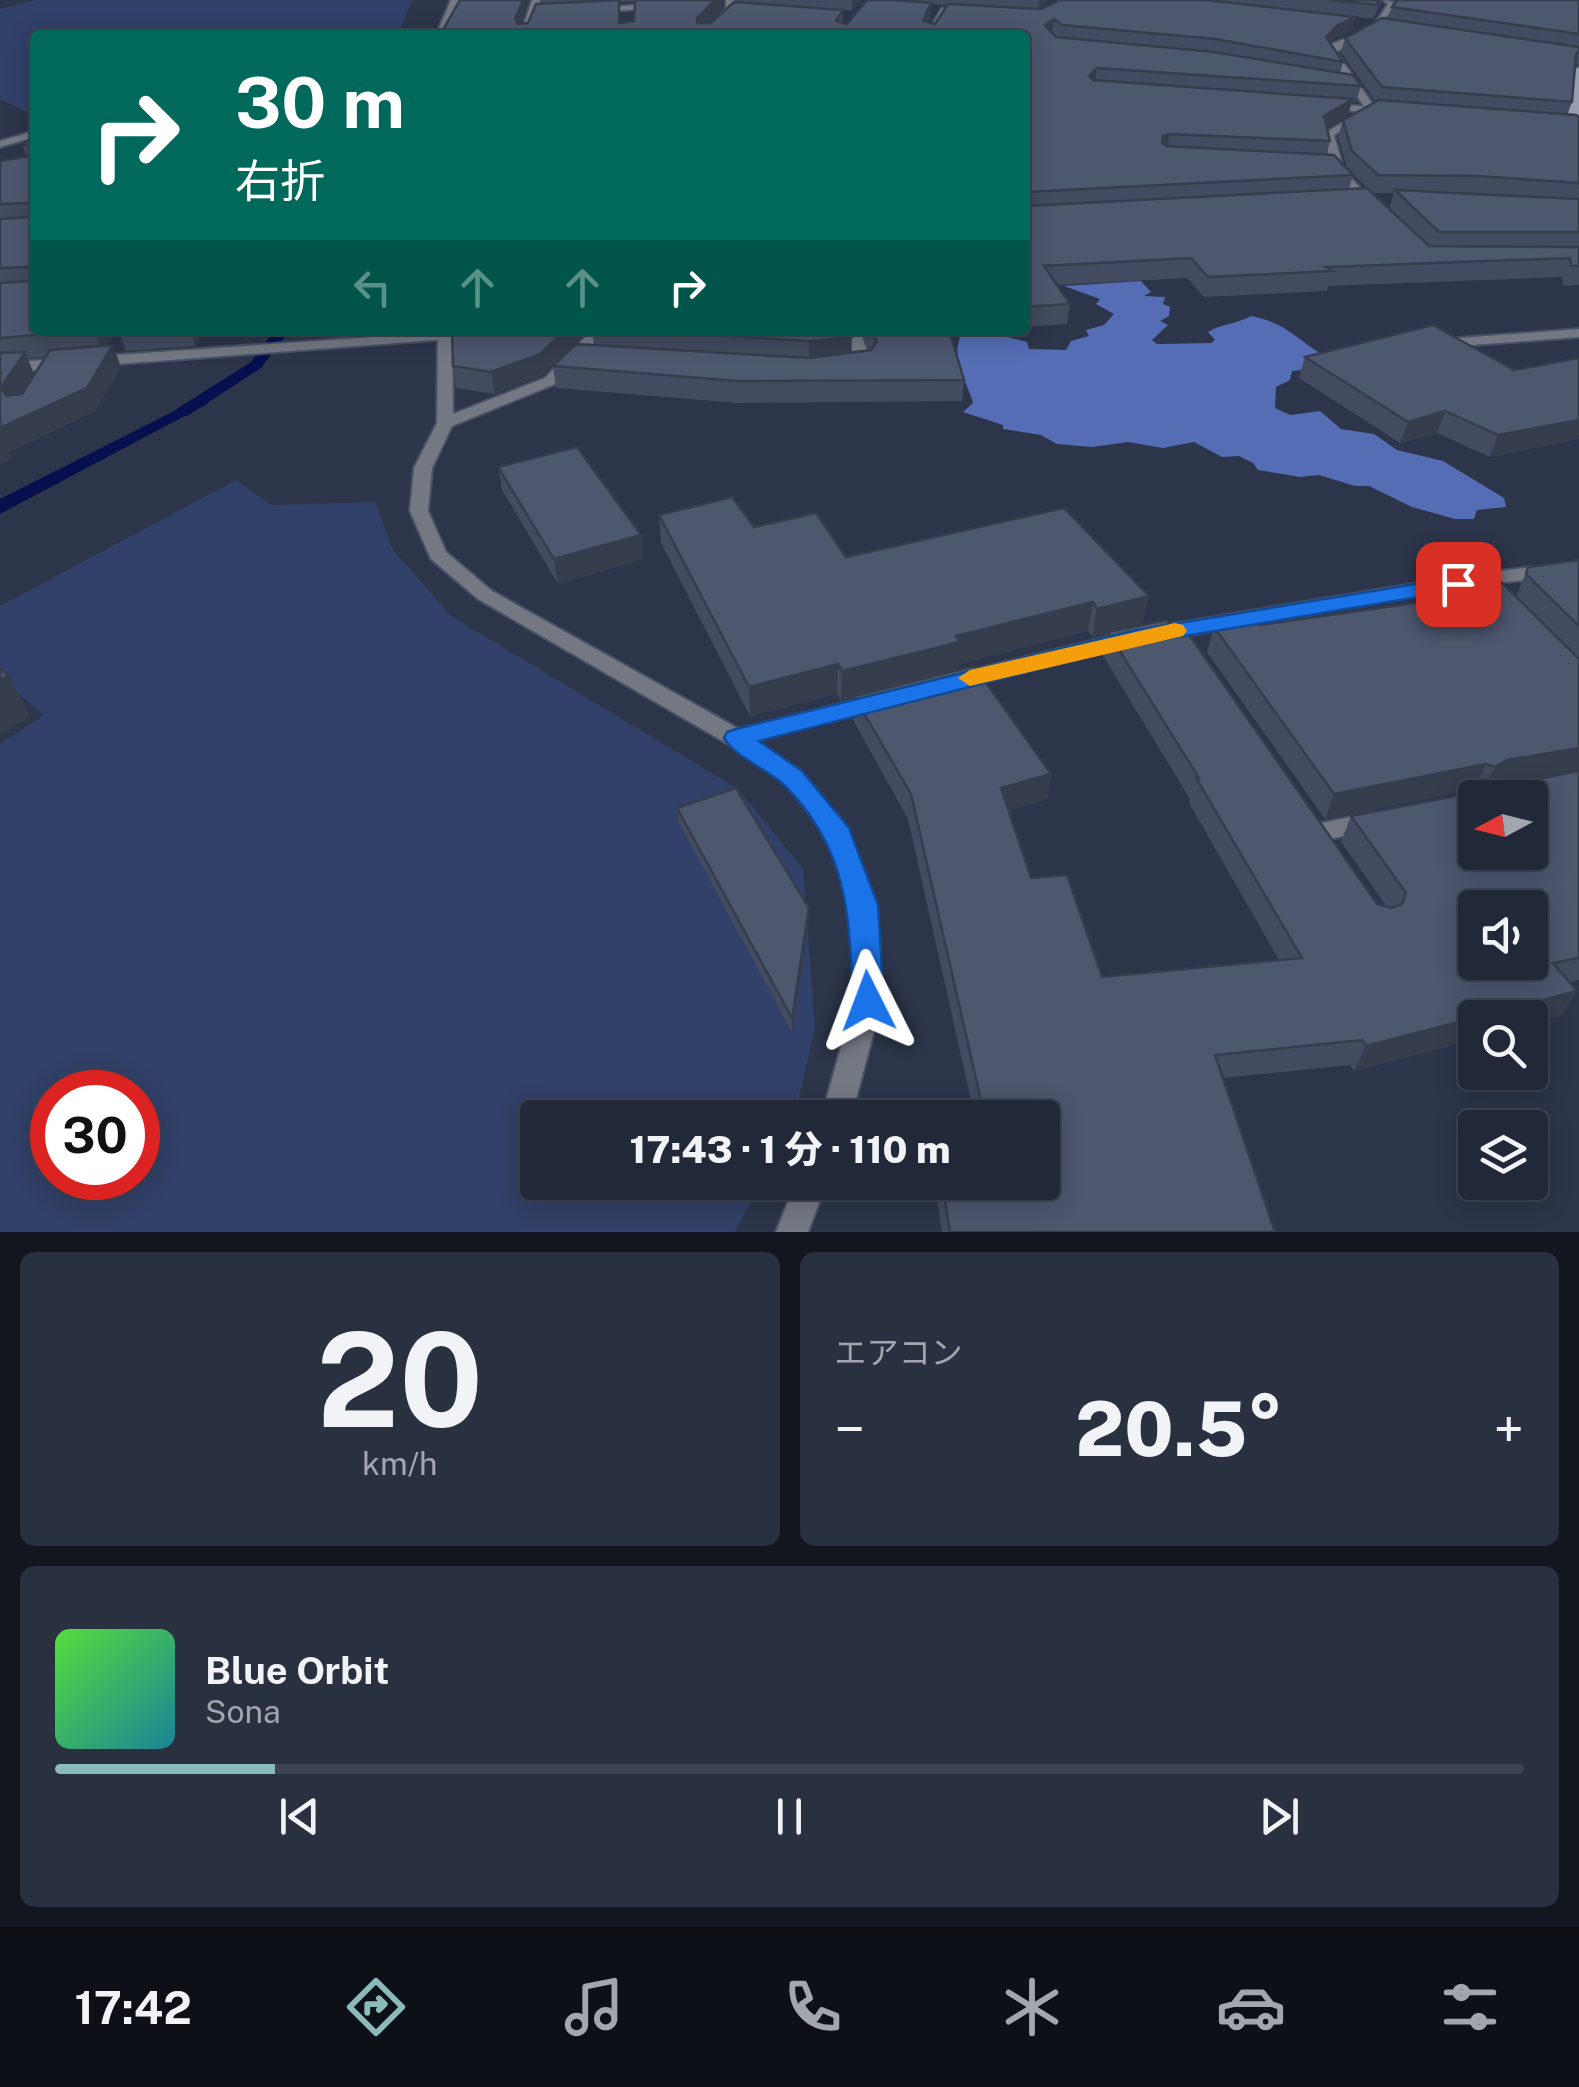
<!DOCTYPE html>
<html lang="ja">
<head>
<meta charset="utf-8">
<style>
	:root { --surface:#212838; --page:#293040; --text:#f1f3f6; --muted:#a2a6ae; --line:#3e4453; --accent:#8bbbb9 }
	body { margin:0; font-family:"Public Sans","Noto Sans JP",sans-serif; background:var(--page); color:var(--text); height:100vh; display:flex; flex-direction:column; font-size:38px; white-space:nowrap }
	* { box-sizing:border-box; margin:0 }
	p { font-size:32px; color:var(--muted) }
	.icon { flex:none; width:55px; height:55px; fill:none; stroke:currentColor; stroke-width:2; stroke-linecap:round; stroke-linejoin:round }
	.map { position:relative; height:1232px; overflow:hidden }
	.side { display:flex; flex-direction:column; gap:20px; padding:20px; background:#12161f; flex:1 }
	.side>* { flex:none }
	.top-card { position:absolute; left:30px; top:30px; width:1000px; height:305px; border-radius:10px; box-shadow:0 5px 25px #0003,0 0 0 2px var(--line); background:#00695c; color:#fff; overflow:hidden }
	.needle { width:65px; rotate:263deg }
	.controls { position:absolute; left:1458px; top:780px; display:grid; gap:20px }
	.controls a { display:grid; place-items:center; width:90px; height:90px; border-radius:10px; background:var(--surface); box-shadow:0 5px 25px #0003,0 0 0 2px var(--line); font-size:50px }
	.speed { position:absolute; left:30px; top:1070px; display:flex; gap:20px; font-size:50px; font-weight:700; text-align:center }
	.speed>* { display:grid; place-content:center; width:130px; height:130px; border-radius:50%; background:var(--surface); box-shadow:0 5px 25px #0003,0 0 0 2px var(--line); line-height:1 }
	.speed .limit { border:15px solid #d22; background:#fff; color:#111 }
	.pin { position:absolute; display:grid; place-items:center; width:85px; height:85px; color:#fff; margin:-42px; border-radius:20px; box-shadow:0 5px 15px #0006 }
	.me { position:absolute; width:110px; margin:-55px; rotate:357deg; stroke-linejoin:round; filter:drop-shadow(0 0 8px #0008) }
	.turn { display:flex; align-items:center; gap:35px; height:210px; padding:0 40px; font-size:45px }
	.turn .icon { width:130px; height:130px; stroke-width:2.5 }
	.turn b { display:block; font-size:70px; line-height:85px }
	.lanes { display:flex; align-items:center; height:95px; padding:0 40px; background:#0003; justify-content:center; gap:50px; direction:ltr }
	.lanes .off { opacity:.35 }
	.big { font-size:75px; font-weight:800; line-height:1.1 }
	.side .card { flex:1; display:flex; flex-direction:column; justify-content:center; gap:15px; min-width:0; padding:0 35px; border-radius:15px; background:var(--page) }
	.side .dial { align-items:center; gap:0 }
	.dial b { font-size:130px; line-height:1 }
	.song { display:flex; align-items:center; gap:30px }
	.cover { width:120px; height:120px; border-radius:15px; background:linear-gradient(135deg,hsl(110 70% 55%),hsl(190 70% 35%)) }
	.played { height:10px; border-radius:5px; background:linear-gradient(90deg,var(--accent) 15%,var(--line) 15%) }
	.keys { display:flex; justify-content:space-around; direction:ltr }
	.heat { display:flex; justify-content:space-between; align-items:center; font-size:55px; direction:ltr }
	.side .tiles { flex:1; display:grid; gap:20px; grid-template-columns:1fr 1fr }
	.card:last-child { grid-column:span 2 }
	.trip { position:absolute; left:520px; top:1100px; width:540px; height:100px; border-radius:10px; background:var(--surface); box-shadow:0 5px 25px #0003,0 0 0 2px var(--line); font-weight:800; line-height:100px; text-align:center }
	.dock { display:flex; height:160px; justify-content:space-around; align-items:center; background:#0d1016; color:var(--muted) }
	.dock .icon { width:70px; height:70px }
	.dock .on { color:var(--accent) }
	.dock b { font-size:45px; color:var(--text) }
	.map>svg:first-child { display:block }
	.green { fill:#324169; fill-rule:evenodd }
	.forest { fill:#546db4 }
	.water { fill:#06104f }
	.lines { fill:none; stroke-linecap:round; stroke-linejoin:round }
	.stream { fill:#06104f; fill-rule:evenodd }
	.lane-casing { stroke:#495165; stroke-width:4 }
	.street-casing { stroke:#495165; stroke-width:4 }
	.secondary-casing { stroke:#495165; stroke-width:4 }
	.lane { fill:#737883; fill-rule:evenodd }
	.street { fill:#737883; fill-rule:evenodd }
	.secondary { fill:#969daf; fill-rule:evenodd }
	.wall { fill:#424b5f; fill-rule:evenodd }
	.shaded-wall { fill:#363d4d }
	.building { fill:#4d576e; stroke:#363d4d; stroke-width:2.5; fill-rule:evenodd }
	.route { fill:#1a73e8; stroke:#114b97; stroke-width:2.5 }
	.slow { fill:#f59e0b }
</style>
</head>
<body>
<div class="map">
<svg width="1579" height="1232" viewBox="0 0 1579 1232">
	<rect width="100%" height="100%" fill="#2c354a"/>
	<!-- green -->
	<g class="green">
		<path d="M36 0H412L398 35H35V116L0 99V9Z"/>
		<path d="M236 480 271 505 375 502 393 550 451 616 738 789 803 869 815 1029 794 1117 538 1118V1182L761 1183 735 1232H0V744L44 715 0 678V606ZM52 1092H138V1178H52Z"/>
	</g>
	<!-- forest -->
	<path class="forest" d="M1141 281 1151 292 1144 296 1165 297 1163 304 1170 307 1169 316 1160 321 1168 325 1152 340 1157 344 1211 343 1215 340 1208 332C1220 324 1237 324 1251 316 1284 322 1294 337 1320 353L1310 358 1302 370 1292 371 1290 380 1276 387 1275 408 1290 415 1320 411 1341 429 1374 434 1397 450 1443 461 1504 498 1506 507 1477 510 1474 519H1455L1412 507 1369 486H1355L1319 475 1300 477 1258 470 1253 463 1239 456 1222 457 1194 442 1163 448 1128 442 1092 447 1057 444 1041 435 1003 429V425L963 412 973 403C968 383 951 361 960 338L954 330H1001L999 335 1027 342 1029 349 1066 350 1071 341 1089 336 1086 330 1104 325 1114 314 1096 304 1100 299 1064 286Z"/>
	<!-- water -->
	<path class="water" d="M198 399 209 403 0 514V499Z"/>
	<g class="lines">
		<!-- stream -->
		<path class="stream" d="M275 330H290L261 368 187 416H175V410L251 362Z"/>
		<!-- lane casing -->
		<g class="lane-casing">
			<g id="lane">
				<path d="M451 0H459L444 35H436Z"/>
				<path d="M532 0H540L528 35H520Z"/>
				<path d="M1383 0 1397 3 1378 28H1372L1388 4Z"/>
				<path d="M659 3 662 8 593 12 589 9Z"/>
				<path d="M942 8 946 11 934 35H926Z"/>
				<path d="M1320 103 1372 107 1377 110 1372 113 1324 108Z"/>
				<path d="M1579 329V337L1446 347 1439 343 1446 339Z"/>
				<path d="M845 330H859L873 365 870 368 855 371 847 366 856 361Z"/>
				<path d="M444 332 449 333V339L0 373V363Z"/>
				<path d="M1374 812 1382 815 1386 821 1382 827 1317 842 1308 839 1305 833 1308 827 1317 824Z"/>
			</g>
		</g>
		<!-- street casing -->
		<g class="street-casing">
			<g id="street">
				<path d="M726 0H734L733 12 709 35H700L726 9Z"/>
				<path d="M1368 29 1371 34 1336 52 1377 110 1334 135 1344 171 1379 207 1373 211 1333 172 1323 134 1366 109 1326 52 1332 44Z"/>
				<path d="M35 131V137L0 147V141Z"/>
				<path d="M438 330H452L453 414 545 378 592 330H607L555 384 452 426 432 468 428 511 446 552 492 591 739 729 875 695 883 697 886 702 883 707 756 741 801 771 843 822 877 905 882 1001 851 1118H821L854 1001 851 905 824 832 785 783 728 744 478 599 431 559 410 511 414 468 437 423Z"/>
				<path d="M1579 562V574L1480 585 1137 644 957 688 946 681 957 674 1137 630 1480 573Z"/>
				<path d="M796 1182H827L808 1232H776Z"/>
			</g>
		</g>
		<!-- secondary casing -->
		<g class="secondary-casing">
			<path id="secondary" d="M1579 67V135L1574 132 1568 114 1574 70Z"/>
		</g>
		<!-- lane -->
		<use href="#lane" class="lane"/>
		<!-- street -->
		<use href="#street" class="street"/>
		<!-- secondary -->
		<use href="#secondary" class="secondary"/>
	</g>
	<!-- wall -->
	<g class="wall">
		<path d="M460 0H530L520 24 528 23 542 3V0H722V8L707 23H711L738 2 736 0H861L852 11 843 10 842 23 847 24 867 0H1047L1039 9H1041L1056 2 1057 0H1382L1373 19 1355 17 1351 31 1334 39 1330 43 1343 62 1340 73 1361 86 1356 102H1352L1348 115 1327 128 1330 141 1327 154 1347 168 1338 137 1343 120 1376 102 1341 53 1345 38 1388 19 1392 7 1396 1 1393 0H1579V65L1577 64 1575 66 1572 102 1567 115 1579 117V285L1563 286 1562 277 1328 286 1327 291 1204 297 1187 278 1057 285 1070 304 1067 324 1025 327V35H440ZM635 1 634 21 620 23 619 2ZM931 4 947 5 935 24 928 22 930 17ZM1353 175 1373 193H1394L1389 209 1349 189Z"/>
		<path d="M35 139 117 330 106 346 121 367 95 411 9 452 11 459 0 464V161L27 157 22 145ZM46 357 34 374 27 358Z"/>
		<path d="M118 330H202L195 346 126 351Z"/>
		<path d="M592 330H850L851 353 870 351 861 330H979L949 332 964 380 962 401 738 403 556 388 553 366 594 345Z"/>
		<path d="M1305 357 1514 370 1579 358V439L1490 457 1437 433 1400 443 1299 378Z"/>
		<path d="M453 366 543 375 495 394 456 388Z"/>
		<path d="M498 467 641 535 643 559 558 584 502 490Z"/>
		<path d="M1064 508 1143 625 1377 904 1387 907 1341 842 1351 816 1480 791 1474 789 1325 819 1207 652 1214 627 1259 625 1437 600 1441 589 1516 597 1528 567 1579 560V771L1538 778 1579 771V980L1570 982 1577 991 1561 1016 1475 1018V1039L1354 1071 1350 1065 1222 1078 1275 1232H942L934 1182H1042V1118H975L908 819 853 720V697L841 700 837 694 750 716 661 543 659 515 754 527 846 557ZM1088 631 1092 637 1108 634 1103 656 1190 799 1189 803 1279 960 1102 977 1031 878 1008 810 1047 799 1051 774 957 670 958 664Z"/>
		<path d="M677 808 809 922 792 1032 678 821Z"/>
	</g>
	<!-- shaded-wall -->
	<g class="shaded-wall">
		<path d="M523 0H530L516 34 515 19Z"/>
		<path d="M715 0H722V8L697 32V18Z"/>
		<path d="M852 0H861L852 11Z"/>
		<path d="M1039 0H1047L1038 10Z"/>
		<path d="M931 3 930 17 922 35 923 21Z"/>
		<path d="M1355 17 1351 31 1334 39 1322 52 1326 37 1338 25Z"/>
		<path d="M1054 19 1052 33 1045 25Z"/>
		<path d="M1097 68 1095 83 1089 76Z"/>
		<path d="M1353 99 1348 115 1320 133 1324 116Z"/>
		<path d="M1170 134 1167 151 1160 154 1163 136Z"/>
		<path d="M94 330H117L102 352 94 331Z"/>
		<path d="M190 330H202L195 346Z"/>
		<path d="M565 330H588L543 375 495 394 491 372Z"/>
		<path d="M852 337 851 358 809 362V341Z"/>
		<path d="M113 345 121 367 95 411 9 452 11 459 0 464V428Z"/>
		<path d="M25 352 34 374 11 410 1 387Z"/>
		<path d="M1445 411 1437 433 1400 443 1408 422Z"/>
		<path d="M1579 420V439L1490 457 1498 435Z"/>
		<path d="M641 535 643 559 558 584 554 559Z"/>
		<path d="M1149 596 1143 625 1092 637 1097 609Z"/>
		<path d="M1093 602 1088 631 958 664 957 671 841 700 842 671 956 636Z"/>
		<path d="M838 664 837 694 750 716 749 687Z"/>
		<path d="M9 675 30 717 0 735V680Z"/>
		<path d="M1579 748V771L1494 785 1491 777 1482 792 1495 767 1507 760Z"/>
		<path d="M1486 764 1474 789 1325 819 1334 794Z"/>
		<path d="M1051 774 1047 799 997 813 1001 788Z"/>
		<path d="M809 908V922L792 1032V1018Z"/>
		<path d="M1577 991 1561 1016 1530 1024V1018H1476Z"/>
		<path d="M1475 1018V1039L1354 1071 1366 1046Z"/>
	</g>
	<!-- building -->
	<g class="building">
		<path d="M460 0H523L515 19 518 24 528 23 536 4 617 0H619V23L634 21 635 0H715L697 18V23H711L734 2 843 10 836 21 847 24 867 0H895L931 3 923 21 935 24 948 4 1041 9 1056 2 1057 0H1206L1355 17 1338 25 1326 37 1343 62 1215 39 1062 25 1054 19 1045 25 1056 37 1214 52 1353 75 1361 86 1097 68 1089 76 1093 80 1353 99 1324 116 1330 141 1170 134 1163 136 1162 143 1166 146 1334 155 1353 175 1027 192 1025 204V35H440Z"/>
		<path d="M1329 0H1379L1377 5Z"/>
		<path d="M1397 0H1579V34L1392 7Z"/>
		<path d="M1382 18 1579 47V52L1576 54 1572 102 1382 87 1345 38Z"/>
		<path d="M1379 100 1576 115 1579 117V183L1477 176 1378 175 1352 151 1343 120Z"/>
		<path d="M35 139V330H94L0 338V283L30 281 31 270 27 267 0 268V219L30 217 31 207 27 203 0 204V161L31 156V145H22L27 141Z"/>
		<path d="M1367 188 1429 246 1579 247V266H1571L1570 258 1326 267 1333 271 1208 277 1191 258 1044 266 1070 304 1025 307V206Z"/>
		<path d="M1395 190 1579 199V232H1439Z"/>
		<path d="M1433 325 1514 370 1579 358V420L1498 435 1445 411 1408 422 1305 357Z"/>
		<path d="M452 330H565L540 354 491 372 453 366Z"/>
		<path d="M629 330H850L852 337 809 341Z"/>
		<path d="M871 330H949L964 380 737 381 553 366 576 344 809 358 871 350 877 342Z"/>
		<path d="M113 345 87 388 0 428V353L25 352 1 387 6 396 22 394 50 350Z"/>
		<path d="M577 447 641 535 554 559 498 467Z"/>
		<path d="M732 497 754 527 816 513 846 557 1064 508 1149 596 1097 609 1093 602 956 636 960 642 842 671 838 664 749 687 659 515Z"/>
		<path d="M1579 560V626L1526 574 1528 567Z"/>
		<path d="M1501 582 1579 659V748L1507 760 1495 767 1486 764 1334 794 1214 627 1255 620 1259 625 1449 598 1441 589Z"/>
		<path d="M1166 620 1179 634 1187 632 1377 904 1391 908 1402 904 1406 893 1351 816 1488 790 1491 777 1543 778 1579 771V958L1553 963 1577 991 1366 1046 1362 1040 1215 1055 1275 1232H950L942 1182H1042V1118H985L911 794 854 696 974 666 1051 774 1001 788 1031 878 1067 875 1102 977 1302 958 1196 778H1199L1108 632ZM1475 798H1530V852H1475ZM1475 908H1530V962H1475Z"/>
		<path d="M0 669 9 675 0 680Z"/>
		<path d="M736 788 809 908 792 1018 677 808Z"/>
	</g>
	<!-- route -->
	<path class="route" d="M1458 577 1466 579 1469 584 1466 589 1137 644 759 741 802 771 849 828 878 905 884 1001 879 1010 868 1014 857 1010 853 1001C849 916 849 850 785 786 767 768 737 759 724 738L727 732 736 729 1137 630Z"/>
	<!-- slow -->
	<path class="slow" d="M1175 623 1183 625 1187 631 1183 636 970 686 958 678 970 670Z"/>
</svg>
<div class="controls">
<a><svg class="needle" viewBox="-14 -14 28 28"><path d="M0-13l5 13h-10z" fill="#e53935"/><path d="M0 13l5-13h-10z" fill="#a2a6ae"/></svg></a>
<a><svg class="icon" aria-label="sound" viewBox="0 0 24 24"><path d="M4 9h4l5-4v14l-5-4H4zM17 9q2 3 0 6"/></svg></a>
<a><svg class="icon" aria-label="search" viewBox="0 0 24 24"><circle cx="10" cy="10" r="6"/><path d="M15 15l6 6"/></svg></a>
<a><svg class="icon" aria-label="layers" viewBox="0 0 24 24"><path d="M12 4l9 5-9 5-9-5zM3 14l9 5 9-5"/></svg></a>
</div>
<div class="speed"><div class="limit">30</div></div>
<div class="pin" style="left:1458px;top:584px;background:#d93025"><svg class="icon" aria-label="arrive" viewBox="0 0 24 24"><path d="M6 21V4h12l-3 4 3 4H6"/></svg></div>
<svg class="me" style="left:868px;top:1001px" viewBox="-20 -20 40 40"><path d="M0-17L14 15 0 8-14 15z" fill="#1a73e8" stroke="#fff" stroke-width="4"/></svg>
<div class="trip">17:43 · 1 分 · 110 m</div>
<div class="top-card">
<div class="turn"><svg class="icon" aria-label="right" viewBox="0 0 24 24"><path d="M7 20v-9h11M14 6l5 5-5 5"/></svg><div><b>30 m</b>右折</div></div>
<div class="lanes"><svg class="icon off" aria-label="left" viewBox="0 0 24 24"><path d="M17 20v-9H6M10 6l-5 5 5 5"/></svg><svg class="icon off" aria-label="ahead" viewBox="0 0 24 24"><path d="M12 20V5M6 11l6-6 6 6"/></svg><svg class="icon off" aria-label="ahead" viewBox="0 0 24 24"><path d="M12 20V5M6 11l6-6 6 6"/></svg><svg class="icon" aria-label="right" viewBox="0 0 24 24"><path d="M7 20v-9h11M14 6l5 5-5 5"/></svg></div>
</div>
</div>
<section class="side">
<div class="tiles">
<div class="card dial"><b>20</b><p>km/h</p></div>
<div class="card"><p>エアコン</p>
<div class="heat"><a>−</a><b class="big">20.5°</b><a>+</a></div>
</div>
<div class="card">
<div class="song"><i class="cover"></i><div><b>Blue Orbit</b><p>Sona</p></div></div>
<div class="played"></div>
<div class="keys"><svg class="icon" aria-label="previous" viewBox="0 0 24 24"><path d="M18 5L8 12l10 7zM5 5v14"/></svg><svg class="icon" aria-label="pause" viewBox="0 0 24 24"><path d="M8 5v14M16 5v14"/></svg><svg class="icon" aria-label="next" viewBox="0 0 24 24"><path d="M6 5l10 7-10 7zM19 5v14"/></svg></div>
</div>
</div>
</section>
<nav class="dock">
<b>17:42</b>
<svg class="icon on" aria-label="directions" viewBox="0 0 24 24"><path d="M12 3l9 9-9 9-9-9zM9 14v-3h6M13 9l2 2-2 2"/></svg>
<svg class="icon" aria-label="music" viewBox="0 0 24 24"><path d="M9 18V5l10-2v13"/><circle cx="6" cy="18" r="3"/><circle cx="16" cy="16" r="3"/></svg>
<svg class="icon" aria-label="phone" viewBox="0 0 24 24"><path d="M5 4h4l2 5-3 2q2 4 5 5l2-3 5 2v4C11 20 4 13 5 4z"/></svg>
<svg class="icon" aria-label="climate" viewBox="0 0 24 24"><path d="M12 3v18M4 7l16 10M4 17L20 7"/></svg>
<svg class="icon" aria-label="car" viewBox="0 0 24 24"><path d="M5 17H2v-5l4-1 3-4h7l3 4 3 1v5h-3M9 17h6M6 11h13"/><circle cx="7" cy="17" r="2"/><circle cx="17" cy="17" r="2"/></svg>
<svg class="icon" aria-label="filters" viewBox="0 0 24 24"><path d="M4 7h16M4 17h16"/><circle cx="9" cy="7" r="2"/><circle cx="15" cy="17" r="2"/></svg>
</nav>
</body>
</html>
